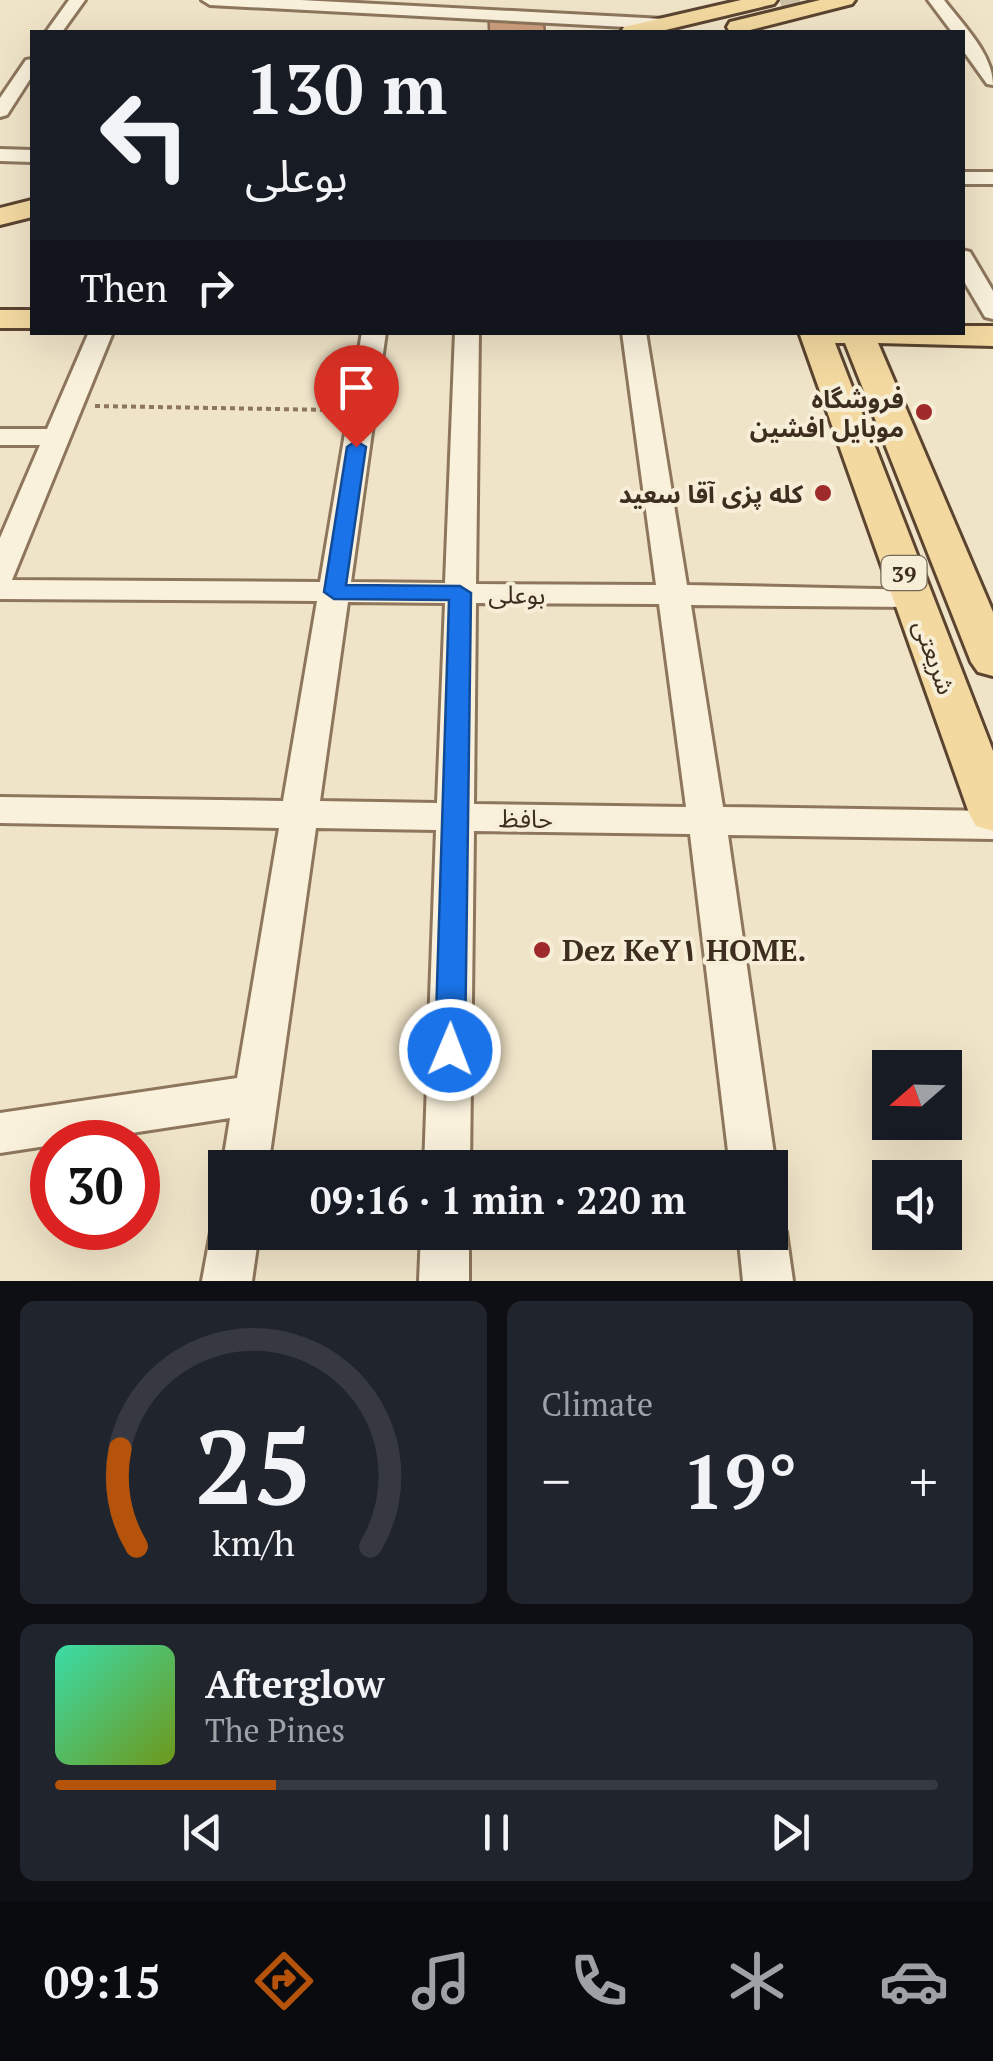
<!DOCTYPE html>
<html lang="en">
<head>
<meta charset="utf-8">
<style>
	:root { --surface:#171b24; --page:#20242c; --text:#f1f3f6; --muted:#9ea1a6; --line:#363941; --accent:#b45309 }
	body { margin:0; font-family:"PT Serif","Noto Sans Arabic",serif; background:var(--page); color:var(--text); height:100vh; display:flex; flex-direction:column; font-size:38px; white-space:nowrap }
	* { box-sizing:border-box; margin:0 }
	p { font-size:32px; color:var(--muted) }
	.icon { flex:none; width:55px; height:55px; fill:none; stroke:currentColor; stroke-width:2; stroke-linecap:round; stroke-linejoin:round }
	.map { position:relative; height:1281px; overflow:hidden }
	.side { display:flex; flex-direction:column; gap:20px; padding:20px; background:#0d0f14; flex:1 }
	.side>* { flex:none }
	.top-card { position:absolute; left:30px; top:30px; width:935px; height:305px; border-radius:0px; box-shadow:0 10px 40px #0002; background:#171b24; color:var(--text); overflow:hidden }
	.needle { width:65px; rotate:250deg }
	.tools { position:absolute; left:872px; top:1050px; display:grid; gap:20px }
	.tools a { display:grid; place-items:center; width:90px; height:90px; border-radius:0px; background:var(--surface); box-shadow:0 10px 40px #0002; font-size:50px }
	.speed { position:absolute; left:30px; top:1120px; display:flex; gap:20px; font-size:50px; font-weight:700; text-align:center }
	.speed>* { display:grid; place-content:center; width:130px; height:130px; border-radius:50%; background:var(--surface); box-shadow:0 10px 40px #0002; line-height:1 }
	.speed .limit { border:15px solid #d22; background:#fff; color:#111 }
	.pin { position:absolute; display:grid; place-items:center; width:85px; height:85px; color:#fff; margin:-102px -42px; border-radius:50% 50% 50% 0; rotate:-45deg; box-shadow:0 0 10px #0007 }
	.pin .icon { rotate:45deg }
	.me { position:absolute; width:110px; margin:-55px; rotate:1deg; stroke-linejoin:round; filter:drop-shadow(0 0 8px #0008) }
	.turn { display:flex; align-items:center; gap:35px; height:210px; padding:0 50px; font-size:45px }
	.turn .icon { width:130px; height:130px; stroke-width:2.5 }
	.turn b { display:block; font-size:70px; line-height:85px }
	.then { display:flex; align-items:center; height:95px; padding:0 50px; background:#0003; gap:20px; font-size:38px }
	.big { font-size:75px; font-weight:800; line-height:1.1 }
	.side .card { flex:1; display:flex; flex-direction:column; justify-content:center; gap:15px; min-width:0; padding:0 35px; border-radius:15px; background:var(--page) }
	.side .dial { align-items:center; gap:0 }
	.dial svg { height:260px; overflow:visible; fill:none; stroke:var(--line); stroke-width:7; stroke-linecap:round; text-anchor:middle }
	.dial text { fill:var(--text); stroke:none }
	.song { display:flex; align-items:center; gap:30px }
	.cover { width:120px; height:120px; border-radius:15px; background:linear-gradient(135deg,hsl(160 70% 55%),hsl(80 70% 35%)) }
	.played { height:10px; border-radius:5px; background:linear-gradient(90deg,var(--accent) 25%,var(--line) 25%) }
	.keys { display:flex; justify-content:space-around; direction:ltr }
	.heat { display:flex; justify-content:space-between; align-items:center; font-size:55px; direction:ltr }
	.side .tiles { flex:1; display:grid; gap:20px; grid-template-columns:1fr 1fr }
	.card:last-child { grid-column:span 2 }
	.trip { position:absolute; left:208px; top:1150px; width:580px; height:100px; border-radius:0px; background:var(--surface); box-shadow:0 10px 40px #0002; font-weight:800; line-height:100px; text-align:center }
	.dock { display:flex; height:160px; justify-content:space-around; align-items:center; background:#090b0e; color:var(--muted) }
	.dock .icon { width:70px; height:70px }
	.dock .current { color:var(--accent) }
	.dock b { font-size:45px; color:var(--text) }
	.map>svg:first-child { display:block }
	.building { fill:#cf9f7d; stroke:#916f58; stroke-width:2.5 }
	.lines { fill:none; stroke-linecap:round; stroke-linejoin:round }
	.major-tunnel { stroke:#ccc0a6; stroke-width:22; stroke-dasharray:22 11; stroke-linecap:butt }
	.minor-casing { stroke:#8d765c; stroke-width:6 }
	.major-casing { stroke:#5b4430; stroke-width:6 }
	.path { stroke:#8d765c; stroke-width:4; stroke-dasharray:5 4; stroke-linecap:butt }
	.minor { fill:#faf1dc; fill-rule:evenodd }
	.major { fill:#f3d9a0; fill-rule:evenodd }
	.route { fill:#1a73e8; stroke:#114b97; stroke-width:2.5 }
	.poi-dot { fill:#9e2a2b; stroke:#f7eed8; stroke-width:4 }
	.labels { text-anchor:middle; dominant-baseline:central; stroke-width:8; stroke-linejoin:round; paint-order:stroke }
	.shield { fill:#f7eed8; stroke:#756857; stroke-width:2.5 }
	.shield-label { font-size:22px; font-weight:bold; fill:#3d2e20 }
	.poi-label { font-size:25px; font-weight:bold; fill:#3d2e20; stroke:#f7eed8; text-anchor:end }
	.street-label { font-size:25px; fill:#3d2e20; stroke:#f7eed8 }
	.near-poi-label { font-size:30px; font-weight:bold; fill:#3d2e20; stroke:#f7eed8; text-anchor:start }
</style>
</head>
<body>
<div class="map">
<svg width="993" height="1281" viewBox="0 0 993 1281">
	<rect width="100%" height="100%" fill="#f0e4c8"/>
	<!-- building -->
	<path class="building" d="M488 9 543 12 545 32H489Z"/>
	<g class="lines">
		<!-- major-tunnel -->
		<path class="major-tunnel" d="M781 5 800 0"/>
		<!-- minor casing -->
		<g class="minor-casing">
			<g id="minor">
				<path d="M69 0H85L62 32H46Z"/>
				<path d="M202 0H300L664 19 672 24 664 29 210 5Z"/>
				<path d="M928 0H944C963 25 993 54 993 85L987 84 962 49V32H952Z"/>
				<path d="M32 59V76L7 115 0 117V98L26 60Z"/>
				<path d="M0 149 32 150V162L0 161Z"/>
				<rect x="962" y="172" width="31" height="12"/>
				<path d="M962 250 970 252 993 291V319L985 317 962 278Z"/>
				<path d="M89 332H113L12 580 320 582 362 332H386L351 582 445 583 455 332H479L476 584 656 585 622 332H646L687 585 924 590 929 597 924 604 913 607 691 605 723 807 993 811V839L728 835 776 1168 770 1182V1168H730L690 834 474 831 470 1168H424L436 830 316 828 268 1168H225V1175L222 1168 230 1118 0 1153V1113L237 1078 279 828 0 823V797L283 801 317 601 0 599V538L40 445H0V429H47ZM348 602 445 603 437 803 320 801ZM476 603 659 604 686 807 474 804Z"/>
				<path d="M770 1212 779 1216 786 1232 793 1281H743L738 1232H770Z"/>
				<path d="M225 1213V1232H259L252 1281H202L211 1232 218 1216Z"/>
				<path d="M421 1232H469V1281H419Z"/>
			</g>
		</g>
		<!-- major casing -->
		<g class="major-casing">
			<g id="major">
				<path d="M741 0H777L774 4 657 32H621L624 27Z"/>
				<path d="M820 0H855L852 4 742 32H730L727 27 730 22Z"/>
				<path d="M32 200V217L0 225V208Z"/>
				<rect x="0" y="310" width="32" height="18"/>
				<path d="M962 326H993V346L878 343 993 612V676L978 672 971 662 845 343H835L993 751V831L976 826 969 813 799 332H962Z"/>
			</g>
		</g>
		<!-- path -->
		<path class="path" d="M95 406 334 410"/>
		<!-- minor -->
		<use href="#minor" class="minor"/>
		<!-- major -->
		<use href="#major" class="major"/>
	</g>
	<!-- route -->
	<path class="route" d="M356 441 366 447 346 585 460 586 471 593 465 1050 460 1060 450 1063 439 1060 435 1050 449 600 334 599 324 592 347 447Z"/>
	<!-- markers -->
	<g class="poi-dot">
		<circle cx="924" cy="412" r="10"/>
		<circle cx="823" cy="493" r="10"/>
		<circle cx="542" cy="950" r="10"/>
	</g>
	<g class="labels">
		<!-- shield labels -->
		<rect class="shield" x="881.5" y="556" width="45" height="34" rx="8"/>
		<g class="shield-label">
			<text x="904" y="573">39</text>
		</g>
		<!-- poi labels -->
		<g class="poi-label">
			<text x="904" y="398">فروشگاه<tspan x="904" dy="29">موبایل افشین</tspan></text>
			<text x="803" y="493">کله پزی آقا سعید</text>
		</g>
		<!-- street labels -->
		<g class="street-label">
			<text transform="translate(517 594) rotate(1)">بوعلی</text>
			<text transform="translate(935 657) rotate(70)">شریعتی</text>
			<text transform="translate(526 818) rotate(1)">حافظ</text>
		</g>
		<!-- near-poi labels -->
		<g class="near-poi-label">
			<text x="562" y="950">Dez KeY۱ HOME.</text>
		</g>
	</g>
</svg>
<div class="tools">
<a><svg class="needle" viewBox="-14 -14 28 28"><path d="M0-13l5 13h-10z" fill="#e53935"/><path d="M0 13l5-13h-10z" fill="#9ea1a6"/></svg></a>
<a><svg class="icon" aria-label="sound" viewBox="0 0 24 24"><path d="M4 9h4l5-4v14l-5-4H4zM17 9q2 3 0 6"/></svg></a>
</div>
<div class="speed"><div class="limit">30</div></div>
<div class="pin" style="left:356px;top:447px;background:#d93025"><svg class="icon" aria-label="arrive" viewBox="0 0 24 24"><path d="M6 21V4h12l-3 4 3 4H6"/></svg></div>
<svg class="me" style="left:450px;top:1050px" viewBox="-20 -20 40 40"><circle r="17" fill="#1a73e8" stroke="#fff" stroke-width="3"/><path d="M0-11L8 9 0 5-8 9z" fill="#fff"/></svg>
<div class="trip">09:16 · 1 min · 220 m</div>
<div class="top-card">
<div class="turn"><svg class="icon" aria-label="left" viewBox="0 0 24 24"><path d="M17 20v-9H6M10 6l-5 5 5 5"/></svg><div><b>130 m</b>بوعلی</div></div>
<div class="then">Then<svg class="icon" aria-label="right" viewBox="0 0 24 24"><path d="M7 20v-9h11M14 6l5 5-5 5"/></svg></div>
</div>
</div>
<section class="side">
<div class="tiles">
<div class="card dial"><svg viewBox="0 0 100 80">
<path d="M14 69A42 42 0 1 1 86 69"/>
<path d="M14 69A42 42 0 0 1 9 39" stroke="#b45309"/>
<text x="50" y="56" font-size="32" font-weight="700">25</text>
<text x="50" y="72" font-size="11">km/h</text>
</svg></div>
<div class="card"><p>Climate</p>
<div class="heat"><a>−</a><b class="big">19°</b><a>+</a></div>
</div>
<div class="card">
<div class="song"><i class="cover"></i><div><b>Afterglow</b><p>The Pines</p></div></div>
<div class="played"></div>
<div class="keys"><svg class="icon" aria-label="previous" viewBox="0 0 24 24"><path d="M18 5L8 12l10 7zM5 5v14"/></svg><svg class="icon" aria-label="pause" viewBox="0 0 24 24"><path d="M8 5v14M16 5v14"/></svg><svg class="icon" aria-label="next" viewBox="0 0 24 24"><path d="M6 5l10 7-10 7zM19 5v14"/></svg></div>
</div>
</div>
</section>
<nav class="dock">
<b>09:15</b>
<svg class="icon current" aria-label="directions" viewBox="0 0 24 24"><path d="M12 3l9 9-9 9-9-9zM9 14v-3h6M13 9l2 2-2 2"/></svg>
<svg class="icon" aria-label="music" viewBox="0 0 24 24"><path d="M9 18V5l10-2v13"/><circle cx="6" cy="18" r="3"/><circle cx="16" cy="16" r="3"/></svg>
<svg class="icon" aria-label="phone" viewBox="0 0 24 24"><path d="M5 4h4l2 5-3 2q2 4 5 5l2-3 5 2v4C11 20 4 13 5 4z"/></svg>
<svg class="icon" aria-label="climate" viewBox="0 0 24 24"><path d="M12 3v18M4 7l16 10M4 17L20 7"/></svg>
<svg class="icon" aria-label="car" viewBox="0 0 24 24"><path d="M5 17H2v-5l4-1 3-4h7l3 4 3 1v5h-3M9 17h6M6 11h13"/><circle cx="7" cy="17" r="2"/><circle cx="17" cy="17" r="2"/></svg>
</nav>
</body>
</html>
